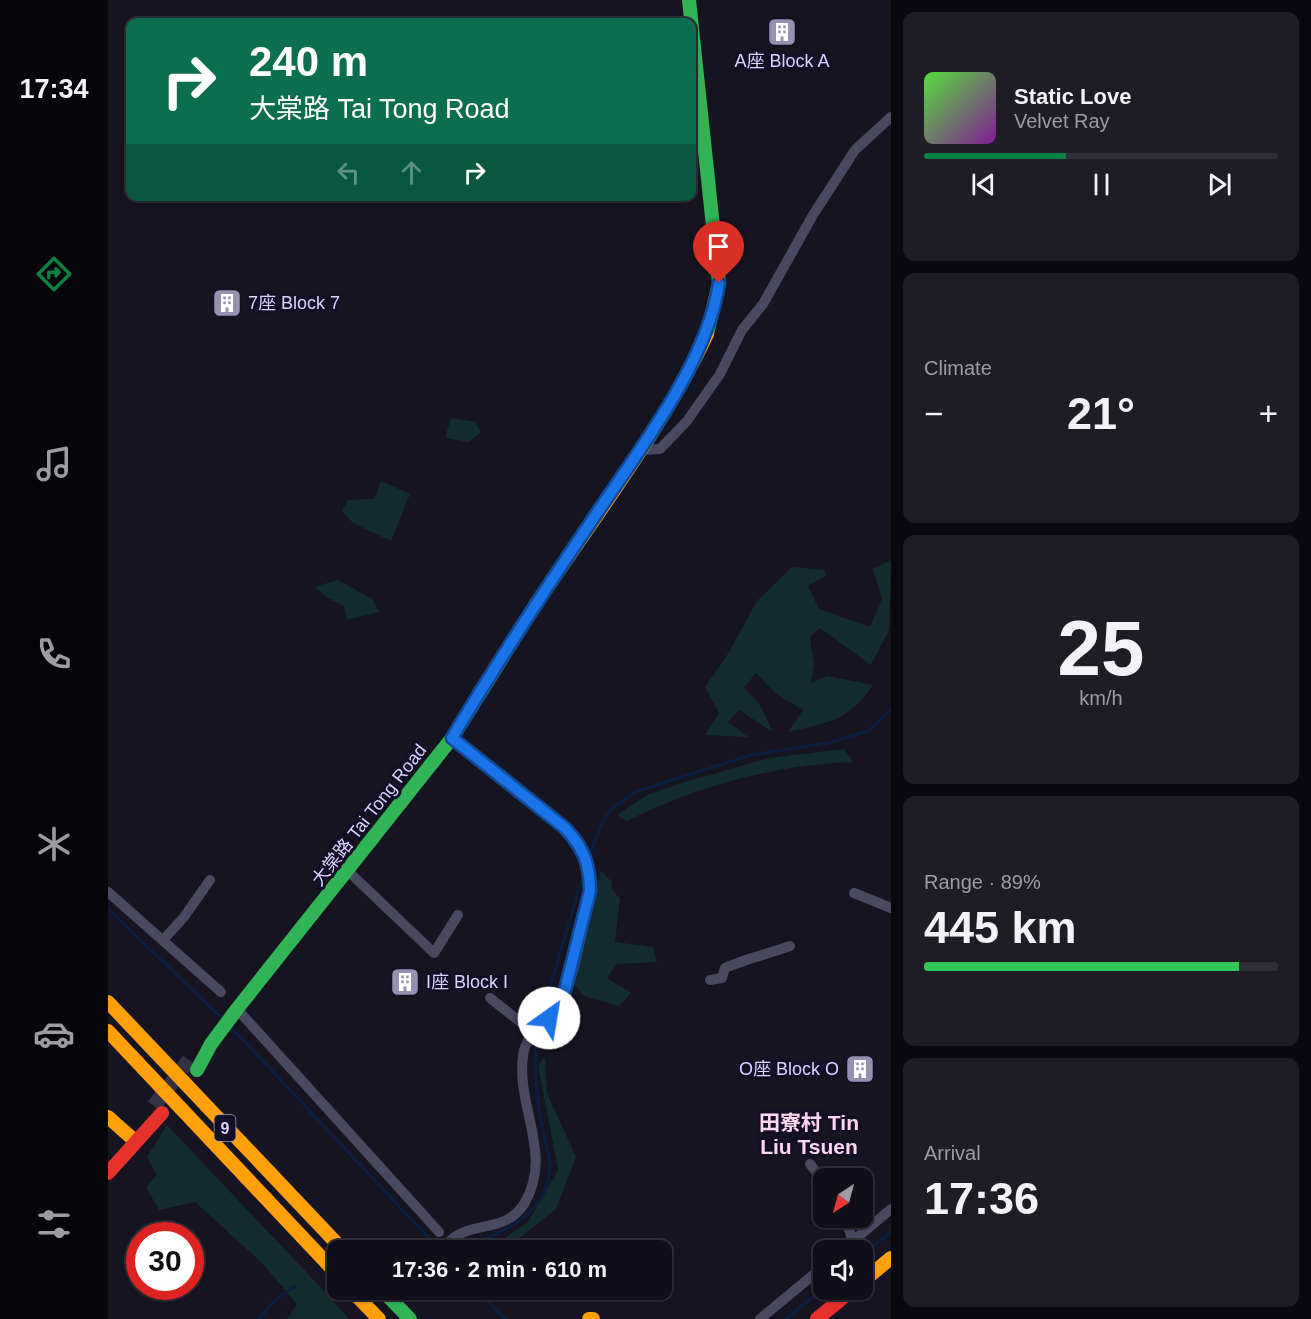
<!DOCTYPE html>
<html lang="en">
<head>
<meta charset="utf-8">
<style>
	:root { --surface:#100f19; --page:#1e1d26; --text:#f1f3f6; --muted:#9c9ca2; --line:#302f38; --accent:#0b8043 }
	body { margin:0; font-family:Arial,"Noto Sans TC",sans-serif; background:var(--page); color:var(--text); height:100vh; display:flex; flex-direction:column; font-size:22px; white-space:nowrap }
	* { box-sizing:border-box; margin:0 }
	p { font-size:20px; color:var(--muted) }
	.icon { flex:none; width:33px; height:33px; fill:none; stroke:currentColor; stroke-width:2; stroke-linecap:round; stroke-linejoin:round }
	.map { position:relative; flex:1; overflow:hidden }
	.details { display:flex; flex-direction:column; gap:12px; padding:12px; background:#09080e; width:420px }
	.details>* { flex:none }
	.banner { position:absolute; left:18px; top:18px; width:570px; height:183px; border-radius:12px; box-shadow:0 2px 4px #0004,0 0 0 2px var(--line); background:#0b6e4f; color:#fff; overflow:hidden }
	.needle { width:39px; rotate:216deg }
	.fabs { position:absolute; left:705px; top:1168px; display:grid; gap:12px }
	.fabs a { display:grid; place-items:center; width:60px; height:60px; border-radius:12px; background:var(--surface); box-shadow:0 2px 4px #0004,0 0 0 2px var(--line); font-size:30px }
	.speed { position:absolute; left:18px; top:1222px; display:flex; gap:12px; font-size:30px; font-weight:700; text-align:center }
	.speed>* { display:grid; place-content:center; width:78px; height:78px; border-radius:50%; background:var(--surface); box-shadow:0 2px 4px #0004,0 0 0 2px var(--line); line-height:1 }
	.speed .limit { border:9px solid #d22; background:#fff; color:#111 }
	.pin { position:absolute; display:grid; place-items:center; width:51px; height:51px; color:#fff; margin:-62px -26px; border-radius:50% 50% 50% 0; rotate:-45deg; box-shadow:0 0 6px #0007 }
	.pin .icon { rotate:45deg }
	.me { position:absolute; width:66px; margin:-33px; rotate:32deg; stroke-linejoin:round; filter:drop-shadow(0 0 4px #0008) }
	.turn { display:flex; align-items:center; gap:21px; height:126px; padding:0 24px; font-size:27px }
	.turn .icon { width:78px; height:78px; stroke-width:2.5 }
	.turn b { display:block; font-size:42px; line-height:51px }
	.lanes { display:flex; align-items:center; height:57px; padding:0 24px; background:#0003; justify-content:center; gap:30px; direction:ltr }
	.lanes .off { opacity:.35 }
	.big { font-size:45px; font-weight:700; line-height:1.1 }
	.details .card { flex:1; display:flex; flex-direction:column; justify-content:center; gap:9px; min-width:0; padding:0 21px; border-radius:12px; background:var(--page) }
	.details .dial { align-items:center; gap:0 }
	.dial b { font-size:78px; line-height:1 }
	.song { display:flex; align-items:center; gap:18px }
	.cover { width:72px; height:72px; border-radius:9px; background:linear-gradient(135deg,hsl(110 70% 55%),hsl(290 70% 35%)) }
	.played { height:6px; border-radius:3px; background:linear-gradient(90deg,var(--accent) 40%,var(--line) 40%) }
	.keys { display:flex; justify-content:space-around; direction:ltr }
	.heat { display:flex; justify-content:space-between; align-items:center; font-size:33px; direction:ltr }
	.charge { height:9px; border-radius:4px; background:linear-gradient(90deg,#34c759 89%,var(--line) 0) }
	.trip { position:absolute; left:219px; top:1240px; width:345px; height:60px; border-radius:12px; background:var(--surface); box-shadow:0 2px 4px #0004,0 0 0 2px var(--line); font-weight:700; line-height:60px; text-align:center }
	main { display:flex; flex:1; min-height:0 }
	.tabs { display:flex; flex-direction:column; width:108px; justify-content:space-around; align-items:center; background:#06060a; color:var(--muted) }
	.tabs .icon { width:42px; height:42px }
	.tabs .on { color:var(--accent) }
	.tabs b { font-size:27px; color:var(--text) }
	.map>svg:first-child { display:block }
	.green { fill:#132c2d }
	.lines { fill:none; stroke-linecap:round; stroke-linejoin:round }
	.stream { stroke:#0b1e41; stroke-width:3 }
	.secondary-tunnel { stroke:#333142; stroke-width:15; stroke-dasharray:15 8; stroke-linecap:butt }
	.street { stroke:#4a4962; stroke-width:10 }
	.fast { stroke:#30b455; stroke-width:14 }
	.slow { stroke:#ff9f0a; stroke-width:14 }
	.jam { stroke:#e5322d; stroke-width:14 }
	.route-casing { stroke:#114b97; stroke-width:15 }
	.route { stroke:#1a73e8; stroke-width:10 }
	.labels { text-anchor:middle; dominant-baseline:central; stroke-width:6; stroke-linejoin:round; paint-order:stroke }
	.shield { fill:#130f26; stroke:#9e99be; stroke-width:1.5 }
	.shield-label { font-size:16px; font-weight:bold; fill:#d9d4ff }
	.poi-label { font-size:18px; fill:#d9d4ff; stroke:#130f26; text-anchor:start }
	.street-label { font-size:18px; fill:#d9d4ff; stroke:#130f26 }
	.quarter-label { font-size:21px; font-weight:bold; fill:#ffd6f0; stroke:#130f26 }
</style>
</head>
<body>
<main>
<nav class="tabs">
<b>17:34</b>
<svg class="icon on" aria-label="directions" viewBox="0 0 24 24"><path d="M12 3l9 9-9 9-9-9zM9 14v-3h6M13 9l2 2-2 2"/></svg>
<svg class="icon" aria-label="music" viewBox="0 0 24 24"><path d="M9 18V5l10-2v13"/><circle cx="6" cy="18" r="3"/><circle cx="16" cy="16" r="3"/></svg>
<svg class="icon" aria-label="phone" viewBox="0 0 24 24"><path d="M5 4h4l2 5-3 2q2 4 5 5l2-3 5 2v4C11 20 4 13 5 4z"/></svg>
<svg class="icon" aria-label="climate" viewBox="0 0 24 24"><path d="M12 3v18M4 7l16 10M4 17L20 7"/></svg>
<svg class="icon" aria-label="car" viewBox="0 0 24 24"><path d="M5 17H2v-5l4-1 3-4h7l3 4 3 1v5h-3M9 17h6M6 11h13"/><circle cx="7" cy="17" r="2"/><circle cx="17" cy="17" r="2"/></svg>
<svg class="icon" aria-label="filters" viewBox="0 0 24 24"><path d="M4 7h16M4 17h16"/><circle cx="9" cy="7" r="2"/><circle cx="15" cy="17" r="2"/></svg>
</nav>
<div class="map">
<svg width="783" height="1319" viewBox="0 0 783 1319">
	<rect width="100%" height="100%" fill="#161421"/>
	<!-- green -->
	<g class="green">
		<path d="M343 418 367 422 373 432 361 442 337 438Z"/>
		<path d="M273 481 302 494 283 541 245 523 234 511 240 500 266 499Z"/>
		<path d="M783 560 781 630 763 665 712 628 702 637 706 665 703 683 720 676 765 685C739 722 722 722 680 732L695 710 667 693 648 673 636 688 651 703 665 732 631 710 620 722 640 737 597 735 611 713 597 687 621 652 649 601 684 567 716 570 718 576 700 586 711 609 762 627 774 599 765 569Z"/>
		<path d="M230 580 264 599 271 612 239 620 236 606 220 598 206 587Z"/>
		<path d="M736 749 745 762C666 765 589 786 519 821L509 815 539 795 570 784 661 758Z"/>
		<path d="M493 871 504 882 503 888 512 899 507 942 545 947 549 962 509 964 499 978 523 993 511 1006 476 996 461 978Z"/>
		<path d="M437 1057 439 1093 468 1157 448 1209 395 1251H382L380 1249 420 1222 450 1170 430 1065Z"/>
		<path d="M59 1125 219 1294 241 1319H179L189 1304 155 1264 87 1202 51 1210 38 1187 49 1175 39 1157Z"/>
	</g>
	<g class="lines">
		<!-- stream -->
		<g class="stream">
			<path d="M481 857 495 820 504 809 527 792 643 755 720 743 760 731 783 710"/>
			<path d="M0 909 116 1020"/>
			<path d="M432 1021 476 872"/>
			<path d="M123 1027 333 1251"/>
			<path d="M361 1245C397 1232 441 1212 442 1167 442 1154 436 1139 434 1126 428 1095 425 1065 430 1034"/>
			<path d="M754 1255 783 1232"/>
			<path d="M369 1290 397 1319"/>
			<path d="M151 1319 167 1300 187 1286"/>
			<path d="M678 1319 716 1288"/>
		</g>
		<!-- secondary-tunnel -->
		<path class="secondary-tunnel" d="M46 1106 81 1060"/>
		<!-- street -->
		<g class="street">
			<path d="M531 450 552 449 579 421 612 374 634 330 655 304 705 215 747 150 783 117"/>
			<path d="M240 871 326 953 350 915"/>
			<path d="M0 892 113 992"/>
			<path d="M746 893 783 908"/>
			<path d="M55 940 76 917 102 880"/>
			<path d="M602 980 614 978 617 968C637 959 660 954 682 946"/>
			<path d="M382 998 425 1032"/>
			<path d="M129 1009 331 1232"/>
			<path d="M702 1164 716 1182"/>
			<path d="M737 1218 745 1241"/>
			<path d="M344 1249 341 1242C362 1220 397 1234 416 1204 446 1155 408 1107 415 1056 418 1029 444 1024 454 1002 469 968 474 927 482 891 482 864 475 847 457 828L344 738"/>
			<path d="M733 1251 783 1209"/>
			<path d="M652 1319 716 1266"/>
		</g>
		<!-- fast -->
		<g class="fast">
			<path d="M581 0 611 283 599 334"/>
			<path d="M89 1070 103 1044 129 1009 344 738 428 604"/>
			<path d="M274 1290 302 1319"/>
		</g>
		<!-- slow -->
		<g class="slow">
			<path d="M428 604C485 519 556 426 599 334"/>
			<path d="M0 1002 236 1251"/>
			<path d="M0 1031 230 1275"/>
			<path d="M0 1117 27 1141"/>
			<path d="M754 1282 783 1258"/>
			<path d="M243 1290 271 1319"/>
			<path d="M481 1319H485"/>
		</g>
		<!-- jam -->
		<g class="jam">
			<path d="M0 1173 54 1113"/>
			<path d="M709 1319 744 1290"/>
		</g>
	</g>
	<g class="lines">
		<!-- route casing -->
		<g class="route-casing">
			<path id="route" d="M441 1018 454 1002 482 891C482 864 475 847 457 828L344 738C389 663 436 591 485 519 530 451 599 364 611 283"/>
		</g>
		<!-- route -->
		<use href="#route" class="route"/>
	</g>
	<!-- icons -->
	<defs>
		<g id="building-square" transform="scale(1.5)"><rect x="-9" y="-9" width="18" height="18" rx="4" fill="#9591b1" stroke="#130f26"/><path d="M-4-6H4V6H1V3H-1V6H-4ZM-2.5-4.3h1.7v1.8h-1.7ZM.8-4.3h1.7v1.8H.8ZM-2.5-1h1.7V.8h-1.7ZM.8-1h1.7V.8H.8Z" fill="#fff"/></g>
	</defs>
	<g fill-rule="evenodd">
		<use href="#building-square" x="674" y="32"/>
		<use href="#building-square" x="119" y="303"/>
		<use href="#building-square" x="297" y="982"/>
		<use href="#building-square" x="752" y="1069"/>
	</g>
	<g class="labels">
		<!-- shield labels -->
		<rect class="shield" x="106.5" y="1115" width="21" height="26" rx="4.5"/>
		<g class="shield-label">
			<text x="117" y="1128">9</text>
		</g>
		<!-- poi labels -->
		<g class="poi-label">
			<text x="674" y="61" text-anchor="middle">A座 Block A</text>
			<text x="140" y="303">7座 Block 7</text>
			<text x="318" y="982">I座 Block I</text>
			<text x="731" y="1069" text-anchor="end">O座 Block O</text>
		</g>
		<!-- street labels -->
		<g class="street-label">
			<text transform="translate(261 815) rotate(-52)">大棠路 Tai Tong Road</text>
		</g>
		<!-- quarter labels -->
		<g class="quarter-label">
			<text x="701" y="1122">田寮村 Tin<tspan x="701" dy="24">Liu Tsuen</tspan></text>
		</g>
	</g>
</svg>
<div class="fabs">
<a><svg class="needle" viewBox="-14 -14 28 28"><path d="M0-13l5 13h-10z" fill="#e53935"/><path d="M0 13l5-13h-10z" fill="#9c9ca2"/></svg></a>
<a><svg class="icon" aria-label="sound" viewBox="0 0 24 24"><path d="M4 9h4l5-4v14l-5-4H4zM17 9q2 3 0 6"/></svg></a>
</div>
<div class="speed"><div class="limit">30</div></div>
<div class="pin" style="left:611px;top:283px;background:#d93025"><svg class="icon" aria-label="arrive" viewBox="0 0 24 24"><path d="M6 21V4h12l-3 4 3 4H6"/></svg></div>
<svg class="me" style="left:441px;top:1018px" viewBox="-20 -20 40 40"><circle r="19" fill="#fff"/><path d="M0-13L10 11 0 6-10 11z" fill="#1a73e8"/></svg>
<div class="trip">17:36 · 2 min · 610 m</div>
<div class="banner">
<div class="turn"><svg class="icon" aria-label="right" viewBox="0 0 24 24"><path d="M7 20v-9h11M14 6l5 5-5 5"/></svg><div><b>240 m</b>大棠路 Tai Tong Road</div></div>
<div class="lanes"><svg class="icon off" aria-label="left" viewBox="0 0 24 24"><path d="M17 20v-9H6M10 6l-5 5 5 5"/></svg><svg class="icon off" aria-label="ahead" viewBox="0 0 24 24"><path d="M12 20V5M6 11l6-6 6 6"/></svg><svg class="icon" aria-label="right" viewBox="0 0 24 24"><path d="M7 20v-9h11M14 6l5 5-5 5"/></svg></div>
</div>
</div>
<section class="details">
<div class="card">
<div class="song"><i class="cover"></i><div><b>Static Love</b><p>Velvet Ray</p></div></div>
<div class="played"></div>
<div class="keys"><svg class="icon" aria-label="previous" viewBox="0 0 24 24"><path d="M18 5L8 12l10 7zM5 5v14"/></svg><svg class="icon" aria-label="pause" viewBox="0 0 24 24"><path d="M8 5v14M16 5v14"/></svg><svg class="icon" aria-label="next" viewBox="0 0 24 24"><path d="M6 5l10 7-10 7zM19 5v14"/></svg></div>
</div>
<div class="card"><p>Climate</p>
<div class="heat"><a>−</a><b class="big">21°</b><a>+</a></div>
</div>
<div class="card dial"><b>25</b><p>km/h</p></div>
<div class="card"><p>Range · 89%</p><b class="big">445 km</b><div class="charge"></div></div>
<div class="card"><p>Arrival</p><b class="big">17:36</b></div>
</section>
</main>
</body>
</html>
